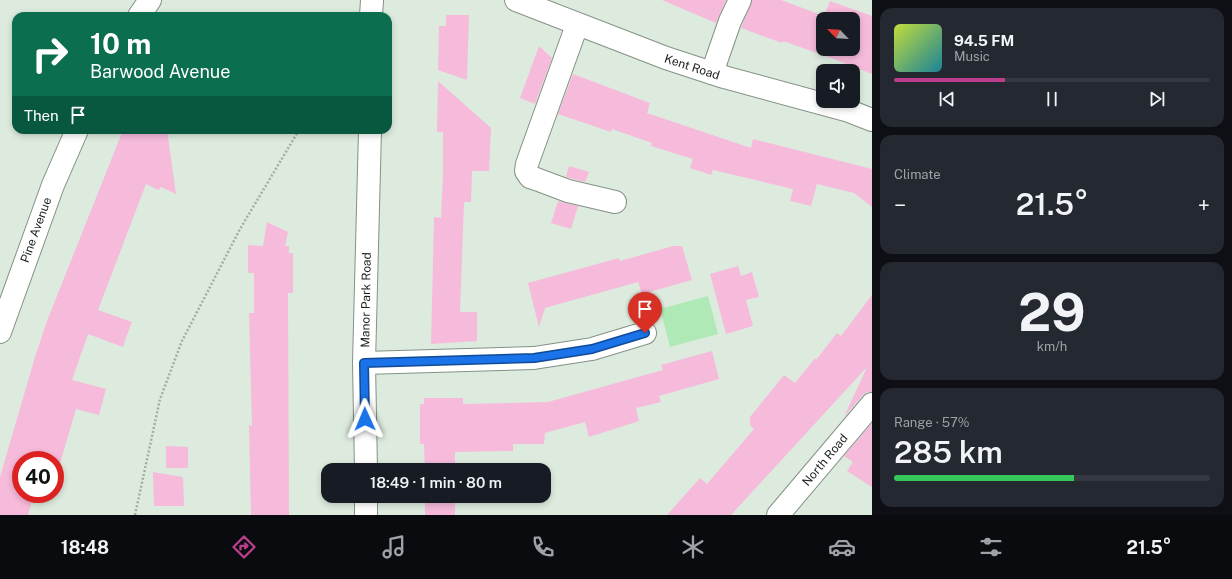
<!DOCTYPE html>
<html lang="en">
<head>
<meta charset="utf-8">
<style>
	:root { --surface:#171b24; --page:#242831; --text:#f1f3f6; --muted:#9ea1a6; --line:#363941; --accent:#bc3f8f }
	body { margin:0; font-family:"Public Sans",sans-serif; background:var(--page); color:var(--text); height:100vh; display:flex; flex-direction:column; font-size:15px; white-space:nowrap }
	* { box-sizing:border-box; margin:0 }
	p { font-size:13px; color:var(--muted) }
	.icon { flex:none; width:22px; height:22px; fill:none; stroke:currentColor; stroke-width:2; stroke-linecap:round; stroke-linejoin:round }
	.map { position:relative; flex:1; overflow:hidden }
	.details { display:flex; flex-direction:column; gap:8px; padding:8px; background:#0d0f14; width:360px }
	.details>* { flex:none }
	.banner { position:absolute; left:12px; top:12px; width:380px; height:122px; border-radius:12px; box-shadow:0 2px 6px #0003; background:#0b6e4f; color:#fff; overflow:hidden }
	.needle { width:26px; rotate:295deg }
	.fabs { position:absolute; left:816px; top:12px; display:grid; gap:8px }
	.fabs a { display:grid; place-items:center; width:44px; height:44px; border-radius:8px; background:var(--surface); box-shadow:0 2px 6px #0003; font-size:20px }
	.speed { position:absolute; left:12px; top:451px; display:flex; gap:8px; font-size:20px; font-weight:700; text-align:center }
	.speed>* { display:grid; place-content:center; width:52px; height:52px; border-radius:50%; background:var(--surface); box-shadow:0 2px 6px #0003; line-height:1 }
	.speed .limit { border:6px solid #d22; background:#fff; color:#111 }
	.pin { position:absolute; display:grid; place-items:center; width:34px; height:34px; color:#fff; margin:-41px -17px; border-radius:50% 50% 50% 0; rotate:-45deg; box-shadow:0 0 4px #0007 }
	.pin .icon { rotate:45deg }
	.me { position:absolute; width:44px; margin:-22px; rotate:359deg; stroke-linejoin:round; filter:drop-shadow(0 0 3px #0008) }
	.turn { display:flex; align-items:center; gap:14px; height:84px; padding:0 12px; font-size:18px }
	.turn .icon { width:52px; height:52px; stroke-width:2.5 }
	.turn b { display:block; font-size:28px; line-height:34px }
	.then { display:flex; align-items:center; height:38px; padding:0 12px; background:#0003; gap:8px; font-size:15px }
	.big { font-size:30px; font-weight:600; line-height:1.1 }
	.details .widget { flex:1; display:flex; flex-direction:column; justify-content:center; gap:6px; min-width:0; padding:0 14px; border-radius:12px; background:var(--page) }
	.details .dial { align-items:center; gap:0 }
	.dial b { font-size:52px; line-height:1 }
	.song { display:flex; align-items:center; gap:12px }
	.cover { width:48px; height:48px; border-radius:6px; background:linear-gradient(135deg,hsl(70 70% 55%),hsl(190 70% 35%)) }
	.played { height:4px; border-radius:2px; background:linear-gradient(90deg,var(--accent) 35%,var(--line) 35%) }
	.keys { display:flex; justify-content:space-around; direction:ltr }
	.heat { display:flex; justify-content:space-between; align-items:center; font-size:22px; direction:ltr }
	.charge { height:6px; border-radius:3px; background:linear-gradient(90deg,#34c759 57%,var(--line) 0) }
	.trip { position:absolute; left:321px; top:463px; width:230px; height:40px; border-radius:12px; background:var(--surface); box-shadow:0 2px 6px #0003; font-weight:600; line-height:40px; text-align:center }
	.menu { display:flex; height:64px; justify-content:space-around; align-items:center; background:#090b0e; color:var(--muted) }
	.menu .icon { width:28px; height:28px }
	.menu .active { color:var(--accent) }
	.menu b { font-size:18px; color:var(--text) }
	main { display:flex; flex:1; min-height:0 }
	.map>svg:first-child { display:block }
	.green { fill:#afe9b6 }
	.building { fill:#f6badb; fill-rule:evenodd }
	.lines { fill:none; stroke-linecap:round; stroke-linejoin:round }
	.minor-casing { stroke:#849185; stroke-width:24 }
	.path { stroke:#a2aea3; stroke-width:2.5; stroke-dasharray:2 2; stroke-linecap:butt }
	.minor { stroke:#fff; stroke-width:22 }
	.route-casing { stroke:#114b97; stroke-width:10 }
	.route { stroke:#1a73e8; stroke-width:7 }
	.labels { text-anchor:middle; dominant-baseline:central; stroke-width:3; stroke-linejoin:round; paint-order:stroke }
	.street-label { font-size:12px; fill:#1c211d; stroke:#fff }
</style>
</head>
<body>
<main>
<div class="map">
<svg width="872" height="515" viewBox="0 0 872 515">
	<rect width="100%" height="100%" fill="#ddebde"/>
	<!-- green -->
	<path class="green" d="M708 296 718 334 670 347 660 309Z"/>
	<!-- building -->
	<g class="building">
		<path d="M662 0H726L716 23Z"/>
		<path d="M752 0H781L824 16 830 1 872 16V74L834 59 783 41 782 43 741 28ZM823 19H853V49H823Z"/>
		<path d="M446 15H469L467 80 438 70 439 26H446Z"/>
		<path d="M539 46 552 58 535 104 520 98Z"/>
		<path d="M573 74 650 103 647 113 751 148 753 139 872 169V207L854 193 817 184 811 206 790 201 793 189 713 170 711 175 690 168 693 159 651 146 652 143 612 129 611 132 558 114Z"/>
		<path d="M438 81 491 128 489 171H472L471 202H464L460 312H477V341L431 344 434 217 441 218 443 175V132H437Z"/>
		<path d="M123 130H167L176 194 161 187 158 190 146 184 98 310 132 322 127 335 123 347 88 334 72 380 106 389 99 415 76 409 58 470H55V460H21V494H34L28 515H0V477L35 357 47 321Z"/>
		<path d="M569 166 589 172 585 182 566 177Z"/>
		<path d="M558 201 578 206 571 229 551 223Z"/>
		<path d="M267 222 288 232 285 246H289V253H293V293H288L289 515H251L249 425 252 426 249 313H254V273H248V245L263 246Z"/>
		<path d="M673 246H682L692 280 642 294 638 282 545 308 539 327 528 283 619 258 620 261Z"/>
		<path d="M738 266 741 276 752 272 759 297 746 300 753 326 726 334 710 274Z"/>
		<path d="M872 295V392H867L862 396 844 417 867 367 731 515H667L700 478 707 484 754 429 750 425V417L784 375 795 383 815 358 816 360 837 333 841 336Z"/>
		<path d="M712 351 719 379 659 396 661 402 636 408 639 421 589 437 585 422 545 433 544 444H513V451L455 452V470H425L424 444H420V404H424V398H463V404L548 402 663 370 661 365Z"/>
		<path d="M872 423V487L847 471 853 462 844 456Z"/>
		<path d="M166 446 188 447V468H166Z"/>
		<path d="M153 472 183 477 184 506H154Z"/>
		<rect x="425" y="496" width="30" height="19"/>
	</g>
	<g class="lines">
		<!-- minor casing -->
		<g class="minor-casing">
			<g id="minor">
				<path d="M516 0 666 58 724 77 849 111 872 120"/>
				<path d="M139 16 150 0"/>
				<path d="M371 16 372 0"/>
				<path d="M577 25 527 164 526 171 530 177 536 179 568 191 615 202"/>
				<path d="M712 73 730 21 740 0"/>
				<path d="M0 332 53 185 77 130"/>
				<path d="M364 363 534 358 592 349 645 333"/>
				<path d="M366 470 364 363 370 130"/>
				<path d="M366 496V515"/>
				<path d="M778 515 872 404"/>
			</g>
		</g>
		<!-- path -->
		<path class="path" d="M135 515 160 399 182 341 240 229 299 130"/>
		<!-- minor -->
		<use href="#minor" class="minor"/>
	</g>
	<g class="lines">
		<!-- route casing -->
		<g class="route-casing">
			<path id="route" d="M365 419 364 363 534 358 592 349 645 333"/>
		</g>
		<!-- route -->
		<use href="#route" class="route"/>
	</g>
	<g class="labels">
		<!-- street labels -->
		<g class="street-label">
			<text transform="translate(692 67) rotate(18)">Kent Road</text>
			<text transform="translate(36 230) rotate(-70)">Pine Avenue</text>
			<text transform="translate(366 300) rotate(-89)">Manor Park Road</text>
			<text transform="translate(825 460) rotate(-50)">North Road</text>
		</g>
	</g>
</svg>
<div class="fabs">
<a><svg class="needle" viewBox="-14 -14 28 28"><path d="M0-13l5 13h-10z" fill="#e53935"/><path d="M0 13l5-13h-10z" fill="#9ea1a6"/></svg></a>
<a><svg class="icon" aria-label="sound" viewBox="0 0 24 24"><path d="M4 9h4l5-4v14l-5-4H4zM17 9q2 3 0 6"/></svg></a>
</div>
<div class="speed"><div class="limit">40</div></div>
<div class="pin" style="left:645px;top:333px;background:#d93025"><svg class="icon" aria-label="arrive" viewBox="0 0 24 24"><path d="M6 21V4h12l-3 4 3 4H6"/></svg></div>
<svg class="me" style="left:365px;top:419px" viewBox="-20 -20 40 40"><path d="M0-17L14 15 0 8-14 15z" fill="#1a73e8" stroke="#fff" stroke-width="4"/></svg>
<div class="trip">18:49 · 1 min · 80 m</div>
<div class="banner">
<div class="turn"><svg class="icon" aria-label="right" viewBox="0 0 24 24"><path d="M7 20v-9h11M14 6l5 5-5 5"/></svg><div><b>10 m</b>Barwood Avenue</div></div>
<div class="then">Then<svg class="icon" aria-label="arrive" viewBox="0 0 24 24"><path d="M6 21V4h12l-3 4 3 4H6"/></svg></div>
</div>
</div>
<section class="details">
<div class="widget">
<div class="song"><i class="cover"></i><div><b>94.5 FM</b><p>Music</p></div></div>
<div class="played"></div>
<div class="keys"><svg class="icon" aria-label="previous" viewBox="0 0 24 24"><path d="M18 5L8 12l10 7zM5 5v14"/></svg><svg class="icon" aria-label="pause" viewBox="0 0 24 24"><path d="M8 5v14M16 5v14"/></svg><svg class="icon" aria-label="next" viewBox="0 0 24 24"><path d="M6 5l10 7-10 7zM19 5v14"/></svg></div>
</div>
<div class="widget"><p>Climate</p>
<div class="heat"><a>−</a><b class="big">21.5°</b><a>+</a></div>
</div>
<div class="widget dial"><b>29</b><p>km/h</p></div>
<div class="widget"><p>Range · 57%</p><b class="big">285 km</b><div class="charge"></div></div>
</section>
</main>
<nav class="menu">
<b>18:48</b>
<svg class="icon active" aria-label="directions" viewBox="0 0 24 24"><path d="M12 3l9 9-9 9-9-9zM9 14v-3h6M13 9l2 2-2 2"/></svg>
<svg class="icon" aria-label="music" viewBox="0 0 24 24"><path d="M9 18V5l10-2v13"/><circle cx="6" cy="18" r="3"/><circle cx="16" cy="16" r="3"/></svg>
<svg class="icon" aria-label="phone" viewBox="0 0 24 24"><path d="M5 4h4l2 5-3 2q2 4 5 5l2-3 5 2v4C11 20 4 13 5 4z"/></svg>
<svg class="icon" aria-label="climate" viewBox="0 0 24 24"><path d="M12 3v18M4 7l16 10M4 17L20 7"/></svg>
<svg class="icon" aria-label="car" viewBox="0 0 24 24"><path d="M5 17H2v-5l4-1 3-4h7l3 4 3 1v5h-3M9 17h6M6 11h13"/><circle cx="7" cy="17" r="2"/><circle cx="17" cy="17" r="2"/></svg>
<svg class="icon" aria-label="filters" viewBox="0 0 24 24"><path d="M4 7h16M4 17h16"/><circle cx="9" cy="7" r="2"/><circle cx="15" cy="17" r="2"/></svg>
<b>21.5°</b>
</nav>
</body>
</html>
